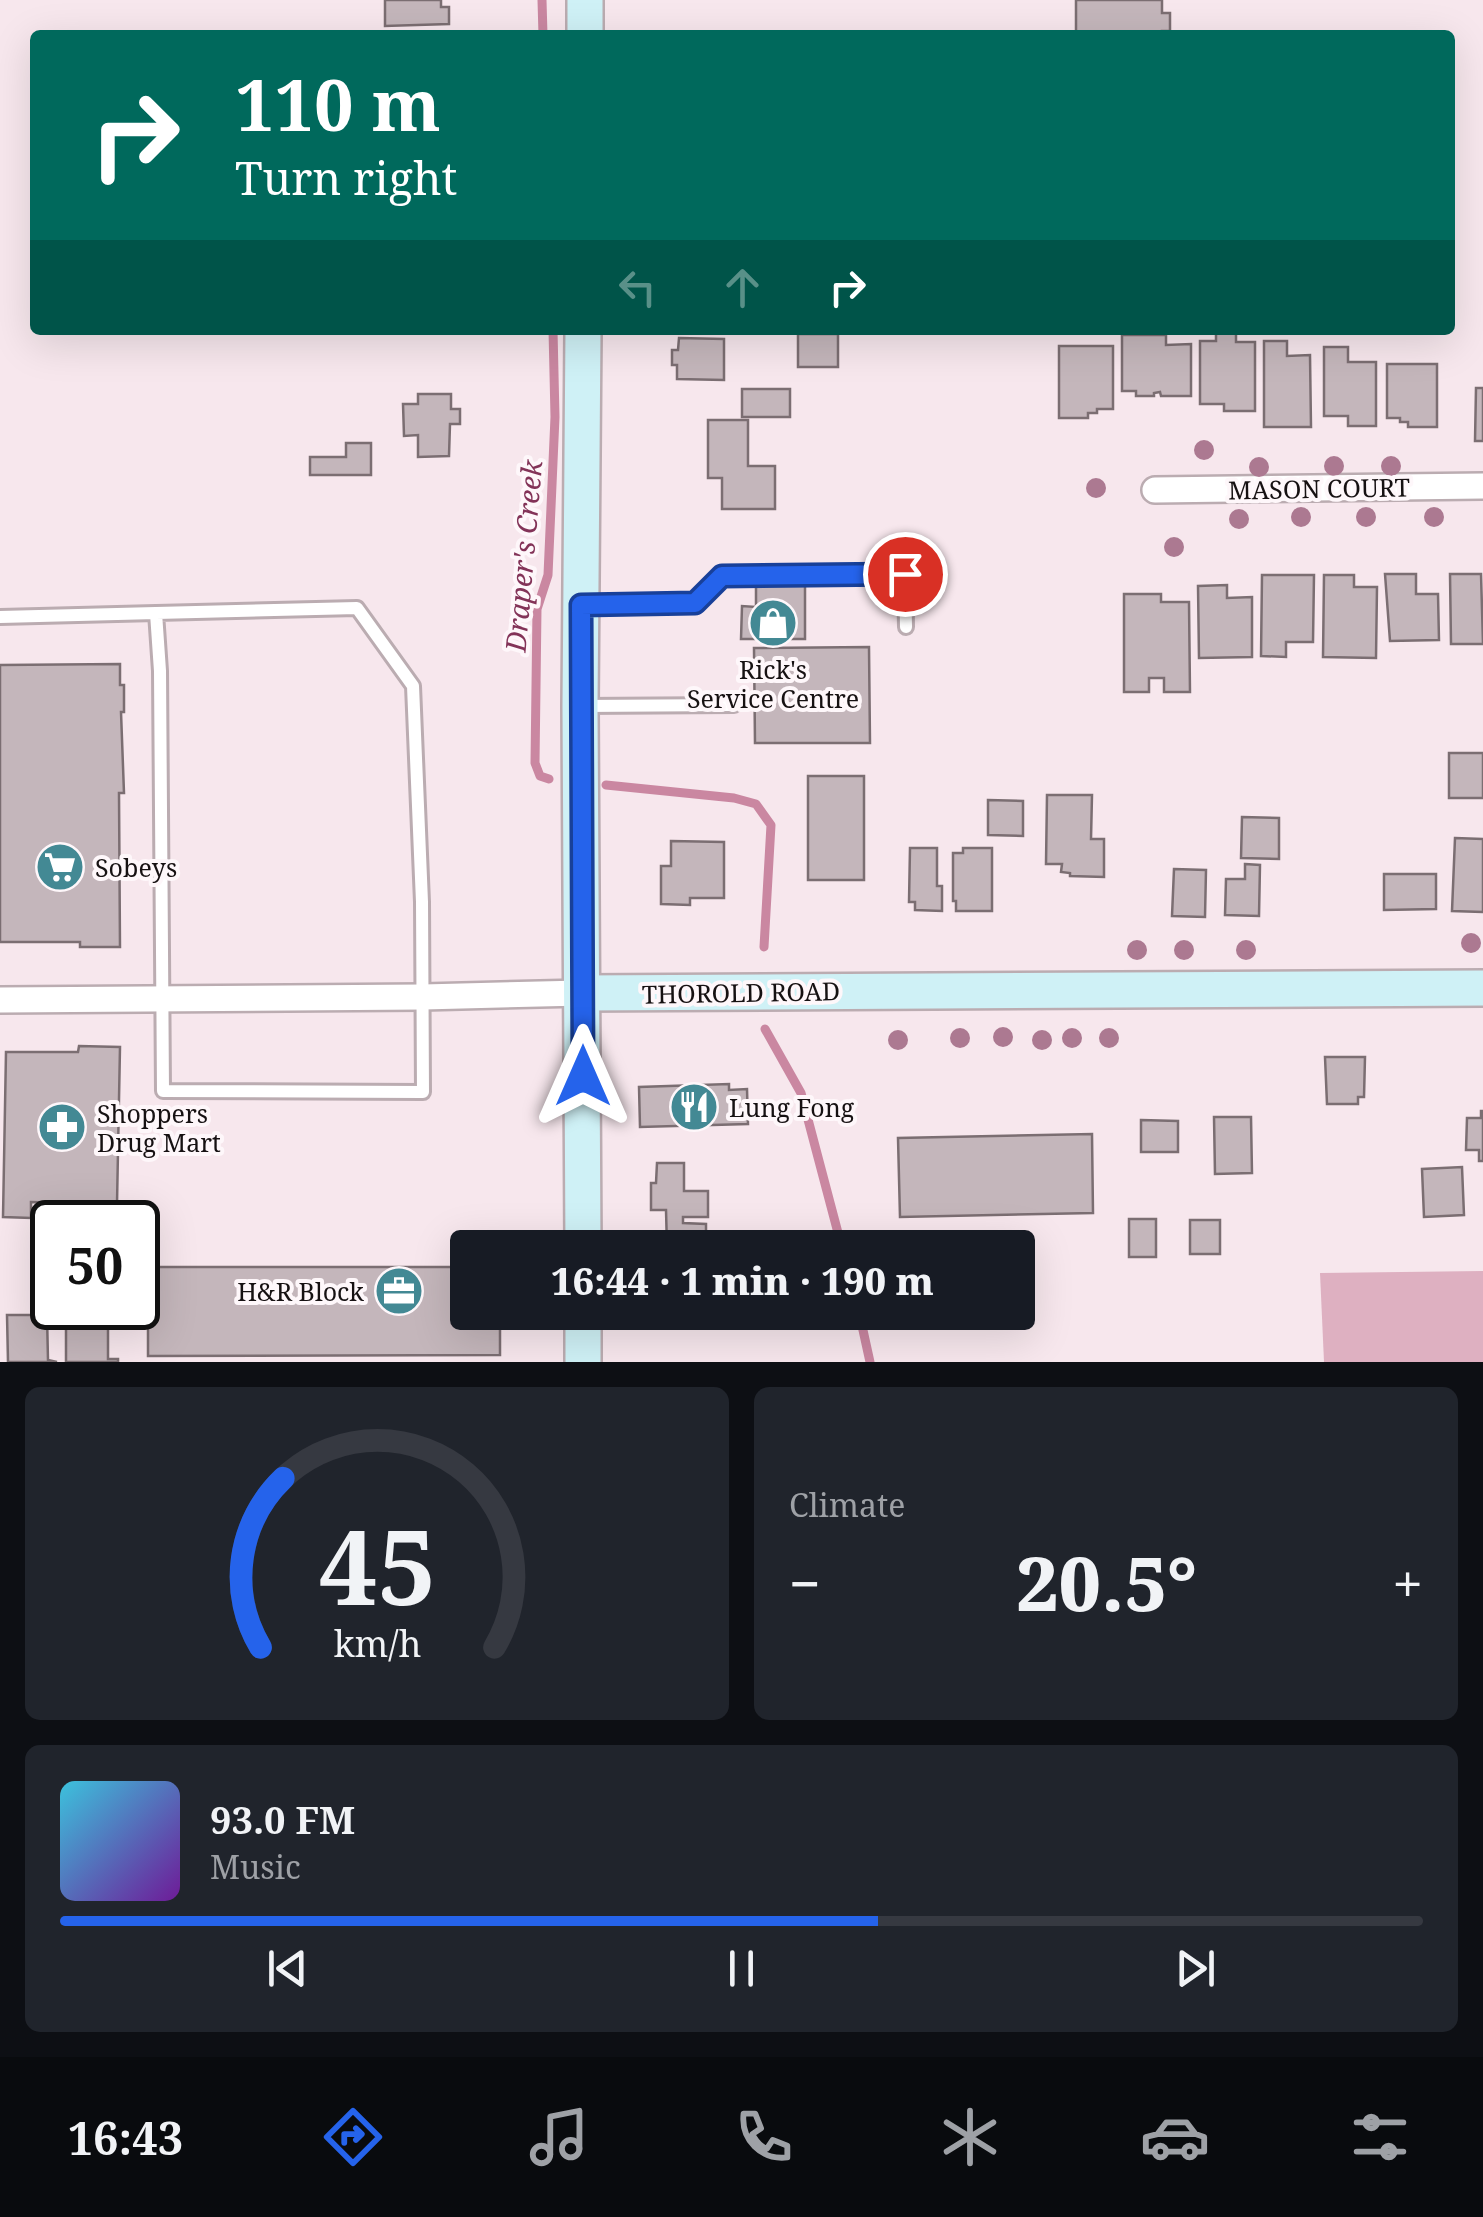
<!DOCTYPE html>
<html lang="en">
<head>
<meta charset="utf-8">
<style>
	:root { --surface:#171b24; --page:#20242c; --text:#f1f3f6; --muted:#9ea1a6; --line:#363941; --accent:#2563eb }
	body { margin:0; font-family:"Noto Serif",serif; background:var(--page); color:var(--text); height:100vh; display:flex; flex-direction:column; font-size:38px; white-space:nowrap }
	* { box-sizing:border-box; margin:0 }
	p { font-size:32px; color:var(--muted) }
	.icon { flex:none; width:55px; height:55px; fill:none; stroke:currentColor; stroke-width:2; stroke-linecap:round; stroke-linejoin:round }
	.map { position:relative; height:1362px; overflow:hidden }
	.details { display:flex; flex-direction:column; gap:25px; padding:25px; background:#0d0f14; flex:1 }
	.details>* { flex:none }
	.hud { position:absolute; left:30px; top:30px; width:1425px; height:305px; border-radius:10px; box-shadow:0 10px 40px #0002; background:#00695c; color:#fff; overflow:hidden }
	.speed { position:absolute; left:30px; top:1200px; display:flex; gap:20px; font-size:50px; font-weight:700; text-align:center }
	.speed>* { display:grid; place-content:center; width:130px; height:130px; border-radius:50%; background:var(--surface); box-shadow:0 10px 40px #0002; line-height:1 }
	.speed .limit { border:5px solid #111; border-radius:15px; background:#fff; color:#111 }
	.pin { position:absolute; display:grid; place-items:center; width:85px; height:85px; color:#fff; margin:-42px; border:5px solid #fff; border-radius:50%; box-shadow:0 2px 10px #0007 }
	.me { position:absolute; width:110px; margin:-55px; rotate:0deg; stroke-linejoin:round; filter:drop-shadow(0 0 8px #0008) }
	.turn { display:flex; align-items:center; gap:35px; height:210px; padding:0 40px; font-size:45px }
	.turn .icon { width:130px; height:130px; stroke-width:2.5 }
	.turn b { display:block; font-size:70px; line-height:85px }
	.lanes { display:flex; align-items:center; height:95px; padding:0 40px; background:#0003; justify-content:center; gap:50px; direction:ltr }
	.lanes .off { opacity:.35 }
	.big { font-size:75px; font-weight:800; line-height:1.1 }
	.details .widget { flex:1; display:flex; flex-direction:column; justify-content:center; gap:15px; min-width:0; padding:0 35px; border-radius:15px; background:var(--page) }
	.details .dial { align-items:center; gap:0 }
	.dial svg { height:260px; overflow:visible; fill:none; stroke:var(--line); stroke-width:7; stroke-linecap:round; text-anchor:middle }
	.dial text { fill:var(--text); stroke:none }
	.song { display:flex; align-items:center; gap:30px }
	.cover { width:120px; height:120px; border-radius:15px; background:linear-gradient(135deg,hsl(190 70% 55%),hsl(280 70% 35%)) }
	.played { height:10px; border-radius:5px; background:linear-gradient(90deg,var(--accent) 60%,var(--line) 60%) }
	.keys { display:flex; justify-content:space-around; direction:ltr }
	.heat { display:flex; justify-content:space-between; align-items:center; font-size:55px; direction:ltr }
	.details .tiles { flex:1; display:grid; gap:25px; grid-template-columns:1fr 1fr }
	.widget:last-child { grid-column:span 2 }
	.trip { position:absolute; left:450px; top:1230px; width:585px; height:100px; border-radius:10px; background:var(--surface); box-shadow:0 10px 40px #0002; font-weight:800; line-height:100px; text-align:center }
	.menu { display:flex; height:160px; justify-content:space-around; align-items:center; background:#090b0e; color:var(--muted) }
	.menu .icon { width:70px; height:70px }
	.menu .selected { color:var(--accent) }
	.menu b { font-size:45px; color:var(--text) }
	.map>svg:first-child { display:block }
	.green { fill:#deb0c1 }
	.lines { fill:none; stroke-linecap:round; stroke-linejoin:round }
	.stream { stroke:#ca87a1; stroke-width:9 }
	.building { fill:#c4b6bb; stroke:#7b6e72; stroke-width:2.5 }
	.lane-casing { stroke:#bbacb1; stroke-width:18 }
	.street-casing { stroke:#bbacb1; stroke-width:30 }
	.secondary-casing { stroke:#bbacb1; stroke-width:40 }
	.lane { stroke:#fff; stroke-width:12 }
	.street { stroke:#fff; stroke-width:25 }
	.secondary { stroke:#cff1f6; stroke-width:35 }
	.tree { fill:#ac7991 }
	.route-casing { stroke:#184099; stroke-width:25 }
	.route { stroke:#2563eb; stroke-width:18 }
	.labels { text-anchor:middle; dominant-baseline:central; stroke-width:8; stroke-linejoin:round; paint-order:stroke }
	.street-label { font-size:25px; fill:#161112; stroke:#fef7fa }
	.poi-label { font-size:25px; fill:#161112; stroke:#fef7fa; text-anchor:start }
	.water-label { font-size:28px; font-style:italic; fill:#833358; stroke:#fef7fa }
</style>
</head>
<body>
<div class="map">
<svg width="1483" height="1362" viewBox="0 0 1483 1362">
	<rect width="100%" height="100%" fill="#f7e7ed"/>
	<!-- green -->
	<path class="green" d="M1483 1271V1362H1324L1320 1273Z"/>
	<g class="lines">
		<!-- stream -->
		<g class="stream">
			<path d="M542 0 543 35"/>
			<path d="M549 779 540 776 535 763 537 609 548 575 555 417 553 330"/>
			<path d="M606 785 734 798 756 804 771 825 764 947"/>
			<path d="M765 1029 801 1093 842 1248"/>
			<path d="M859 1312 870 1362"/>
		</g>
	</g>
	<!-- building -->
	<g class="building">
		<path d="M385 0H441V7H449V24L385 26Z"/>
		<path d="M1076 0H1162V13H1170V31H1162V35L1076 34Z"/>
		<path d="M1216 333H1236V342H1255V411H1224V404H1200V341H1216Z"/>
		<rect x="798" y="334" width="40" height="33"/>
		<path d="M1122 335H1166V345L1191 344V396H1161L1160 392 1154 393V396H1136V391H1122Z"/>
		<path d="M679 338 724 339V380L677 379V365H672V350H678Z"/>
		<path d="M1264 341H1287V356L1310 355 1311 427H1264Z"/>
		<path d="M1059 346H1113V409H1097V413H1088V418H1059Z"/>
		<path d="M1324 347H1348V362H1376V426H1348V416H1324Z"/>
		<path d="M1387 364H1437V427H1408V422H1400V418H1387Z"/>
		<path d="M1476 388H1483V441H1475Z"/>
		<rect x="742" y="389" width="48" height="28"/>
		<path d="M418 394H451V409H460V424H450L449 456 418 457V435L404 436 403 404H418Z"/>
		<path d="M708 420H748V466H775V509H722V478H708Z"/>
		<path d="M346 443H371V475H310V457H346Z"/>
		<path d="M1385 574H1416V594H1438L1439 640 1390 641Z"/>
		<path d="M1450 574H1481L1483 644H1451Z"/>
		<path d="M1262 575H1314L1313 642H1286V657L1261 656Z"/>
		<path d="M1324 575H1354V587H1377L1376 658 1323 657Z"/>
		<path d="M756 583 805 585V639H741L742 606 756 607Z"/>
		<path d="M1227 585V598L1252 597V657L1199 658 1198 586Z"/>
		<path d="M1124 594H1161V602H1189L1190 692H1164V678H1149V692H1124Z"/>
		<path d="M869 647 870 743H755L754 648Z"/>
		<path d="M120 664V685H124V712H121L124 793H119L120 947H80V942H0V665Z"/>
		<rect x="1449" y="753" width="34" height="45"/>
		<rect x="808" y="776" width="56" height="104"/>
		<path d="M1047 795H1092L1091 839H1104V877L1070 876V873L1061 872 1062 864H1046Z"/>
		<path d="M988 800 1023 801V836L988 835Z"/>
		<path d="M1242 817 1279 818V859L1241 858Z"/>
		<path d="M1455 838 1483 839V912L1452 911Z"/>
		<path d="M671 841 724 842V898H690V905L661 904V866H671Z"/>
		<path d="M910 848H937V886H942V911L915 910V902H909Z"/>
		<path d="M963 848H992V911H956V901H953V853H963Z"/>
		<path d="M1245 864 1260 865 1259 916 1225 915 1226 879H1245Z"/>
		<path d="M1174 869 1206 870 1205 917 1172 916Z"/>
		<path d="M1384 874H1436V909L1384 910Z"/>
		<path d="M79 1046 120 1047 117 1204 31 1202V1218L3 1217 6 1052H78Z"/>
		<path d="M1325 1057H1365L1364 1097H1358V1104H1327Z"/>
		<path d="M729 1084V1090L747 1089 748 1124 640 1127 639 1087Z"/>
		<path d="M1481 1111H1483V1161H1479V1150H1466L1467 1118H1481Z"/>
		<path d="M1214 1117H1251L1252 1173 1215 1174Z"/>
		<path d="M1141 1120 1178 1121V1152H1141Z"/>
		<path d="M1092 1134 1093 1213 900 1217 898 1138Z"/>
		<path d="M657 1163H684V1191H708V1217H683V1223L706 1224V1248H667L666 1210H651V1183H656Z"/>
		<path d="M1462 1167 1464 1215 1424 1217 1422 1169Z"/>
		<rect x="1129" y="1219" width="27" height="38"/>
		<rect x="1190" y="1220" width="30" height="34"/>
		<path d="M148 1267H468V1312H500V1355L148 1356Z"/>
		<path d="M7 1315H47L48 1360 57 1362H8Z"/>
		<path d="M66 1319H108V1359H118V1362H66Z"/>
	</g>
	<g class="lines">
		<!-- lane casing -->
		<g class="lane-casing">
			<g id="lane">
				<path d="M583 605 695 603 722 576 905 575 906 627"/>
				<path d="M0 617 156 613 160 671 163 1091 423 1092 422 902 413 686 357 608 156 613"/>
				<path d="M582 706 734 705"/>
			</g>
		</g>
		<!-- street casing -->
		<g class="street-casing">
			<g id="street">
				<path d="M1155 490 1483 486"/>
				<path d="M0 1000 423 997 582 993"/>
			</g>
		</g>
		<!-- secondary casing -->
		<g class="secondary-casing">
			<g id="secondary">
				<path d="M585 35V0"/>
				<path d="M583 330 580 706 583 1248"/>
				<path d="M582 993 1483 988"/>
				<path d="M583 1312V1362"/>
			</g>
		</g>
		<!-- lane -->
		<use href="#lane" class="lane"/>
		<!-- street -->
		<use href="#street" class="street"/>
		<!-- secondary -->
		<use href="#secondary" class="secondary"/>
	</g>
	<!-- trees -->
	<g class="tree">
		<circle cx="1204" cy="450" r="10"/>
		<circle cx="1334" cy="466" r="10"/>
		<circle cx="1391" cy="466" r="10"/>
		<circle cx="1259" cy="467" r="10"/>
		<circle cx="1096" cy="488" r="10"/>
		<circle cx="1301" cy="517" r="10"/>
		<circle cx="1366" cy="517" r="10"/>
		<circle cx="1434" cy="517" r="10"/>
		<circle cx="1239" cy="519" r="10"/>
		<circle cx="1174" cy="547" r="10"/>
		<circle cx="1471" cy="943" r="10"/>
		<circle cx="1137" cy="950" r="10"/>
		<circle cx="1184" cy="950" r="10"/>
		<circle cx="1246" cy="950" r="10"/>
		<circle cx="1003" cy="1037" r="10"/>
		<circle cx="960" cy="1038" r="10"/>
		<circle cx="1072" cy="1038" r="10"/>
		<circle cx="1109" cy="1038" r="10"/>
		<circle cx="898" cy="1040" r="10"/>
		<circle cx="1042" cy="1040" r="10"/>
	</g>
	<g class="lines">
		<!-- route casing -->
		<g class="route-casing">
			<path id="route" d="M583 1076 581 605 695 603 722 576 905 574"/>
		</g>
		<!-- route -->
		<use href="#route" class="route"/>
	</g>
	<!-- icons -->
	<defs>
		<g id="shop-disc" transform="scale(2.5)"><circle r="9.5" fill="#438994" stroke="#fef7fa"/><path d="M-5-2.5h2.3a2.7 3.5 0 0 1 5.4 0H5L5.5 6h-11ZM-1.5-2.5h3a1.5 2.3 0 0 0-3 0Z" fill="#fff"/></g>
		<g id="supermarket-disc" transform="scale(2.5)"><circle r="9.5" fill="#438994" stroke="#fef7fa"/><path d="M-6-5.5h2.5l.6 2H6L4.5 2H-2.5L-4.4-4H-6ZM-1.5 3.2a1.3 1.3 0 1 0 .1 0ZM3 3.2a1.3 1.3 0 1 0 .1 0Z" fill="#fff"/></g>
		<g id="restaurant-disc" transform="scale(2.5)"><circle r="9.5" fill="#438994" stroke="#fef7fa"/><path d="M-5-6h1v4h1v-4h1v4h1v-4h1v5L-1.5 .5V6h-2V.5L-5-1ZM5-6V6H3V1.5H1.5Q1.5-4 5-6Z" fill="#fff"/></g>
		<g id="pharmacy-disc" transform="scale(2.5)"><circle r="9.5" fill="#438994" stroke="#fef7fa"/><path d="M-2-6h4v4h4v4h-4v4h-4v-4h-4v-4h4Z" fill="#fff"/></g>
		<g id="office-disc" transform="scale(2.5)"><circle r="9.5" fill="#438994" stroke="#fef7fa"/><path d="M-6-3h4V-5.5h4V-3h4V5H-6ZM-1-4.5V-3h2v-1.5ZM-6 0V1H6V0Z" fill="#fff"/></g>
	</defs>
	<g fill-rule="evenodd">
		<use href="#shop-disc" x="773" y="623"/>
		<use href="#supermarket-disc" x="60" y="867"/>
		<use href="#restaurant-disc" x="694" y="1107"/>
		<use href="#pharmacy-disc" x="62" y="1127"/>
		<use href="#office-disc" x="399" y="1291"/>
	</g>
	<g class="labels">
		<!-- street labels -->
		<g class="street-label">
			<text transform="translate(1319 488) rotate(-1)">MASON COURT</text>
			<text transform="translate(741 992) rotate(-1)">THOROLD ROAD</text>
		</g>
		<!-- poi labels -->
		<g class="poi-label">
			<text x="773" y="669" text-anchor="middle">Rick's<tspan x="773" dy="29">Service Centre</tspan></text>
			<text x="95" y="867">Sobeys</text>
			<text x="729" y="1107">Lung Fong</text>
			<text x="97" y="1113">Shoppers<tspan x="97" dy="29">Drug Mart</tspan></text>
			<text x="364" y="1291" text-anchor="end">H&amp;R Block</text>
		</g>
		<!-- water labels -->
		<g class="water-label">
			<text transform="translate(523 556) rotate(-85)">Draper's Creek</text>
		</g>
	</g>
</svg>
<div class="speed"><div class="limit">50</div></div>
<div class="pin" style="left:905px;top:574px;background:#d93025"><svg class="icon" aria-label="arrive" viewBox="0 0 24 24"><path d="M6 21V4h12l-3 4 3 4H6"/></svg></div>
<svg class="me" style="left:583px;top:1076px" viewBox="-20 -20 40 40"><path d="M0-17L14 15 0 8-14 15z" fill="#2563eb" stroke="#fff" stroke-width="4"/></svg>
<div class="trip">16:44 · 1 min · 190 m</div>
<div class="hud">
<div class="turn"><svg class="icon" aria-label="right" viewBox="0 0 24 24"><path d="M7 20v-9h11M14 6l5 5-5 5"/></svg><div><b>110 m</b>Turn right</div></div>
<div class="lanes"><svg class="icon off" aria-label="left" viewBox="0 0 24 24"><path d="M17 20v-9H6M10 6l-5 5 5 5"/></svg><svg class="icon off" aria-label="ahead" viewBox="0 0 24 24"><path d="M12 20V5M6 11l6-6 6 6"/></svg><svg class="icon" aria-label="right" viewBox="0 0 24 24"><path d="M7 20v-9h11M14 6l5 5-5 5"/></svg></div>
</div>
</div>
<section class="details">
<div class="tiles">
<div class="widget dial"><svg viewBox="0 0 100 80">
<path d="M14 69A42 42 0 1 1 86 69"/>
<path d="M14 69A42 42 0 0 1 21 17" stroke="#2563eb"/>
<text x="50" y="56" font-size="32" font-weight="700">45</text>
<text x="50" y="72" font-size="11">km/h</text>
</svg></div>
<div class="widget"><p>Climate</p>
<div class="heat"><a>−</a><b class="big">20.5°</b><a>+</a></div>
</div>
<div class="widget">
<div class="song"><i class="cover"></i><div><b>93.0 FM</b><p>Music</p></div></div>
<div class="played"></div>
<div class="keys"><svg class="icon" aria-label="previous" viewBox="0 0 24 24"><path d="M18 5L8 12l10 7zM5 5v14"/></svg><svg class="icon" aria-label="pause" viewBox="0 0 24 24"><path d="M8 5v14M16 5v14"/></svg><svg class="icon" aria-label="next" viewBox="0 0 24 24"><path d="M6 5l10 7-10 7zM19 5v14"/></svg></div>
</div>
</div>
</section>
<nav class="menu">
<b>16:43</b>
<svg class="icon selected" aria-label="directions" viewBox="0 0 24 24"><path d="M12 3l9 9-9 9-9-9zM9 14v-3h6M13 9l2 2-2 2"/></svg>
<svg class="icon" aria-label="music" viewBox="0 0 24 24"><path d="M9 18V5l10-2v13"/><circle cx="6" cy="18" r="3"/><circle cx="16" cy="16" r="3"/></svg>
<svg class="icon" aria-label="phone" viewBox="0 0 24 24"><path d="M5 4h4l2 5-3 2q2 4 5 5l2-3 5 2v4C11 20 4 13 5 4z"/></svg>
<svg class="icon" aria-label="climate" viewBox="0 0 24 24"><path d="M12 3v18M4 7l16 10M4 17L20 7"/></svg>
<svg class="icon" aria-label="car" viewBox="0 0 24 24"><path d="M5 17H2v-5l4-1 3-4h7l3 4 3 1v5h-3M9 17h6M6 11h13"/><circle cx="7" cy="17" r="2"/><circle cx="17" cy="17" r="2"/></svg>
<svg class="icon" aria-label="filters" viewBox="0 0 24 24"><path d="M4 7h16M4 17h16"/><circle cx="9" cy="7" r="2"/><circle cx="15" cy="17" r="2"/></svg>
</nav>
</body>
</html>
